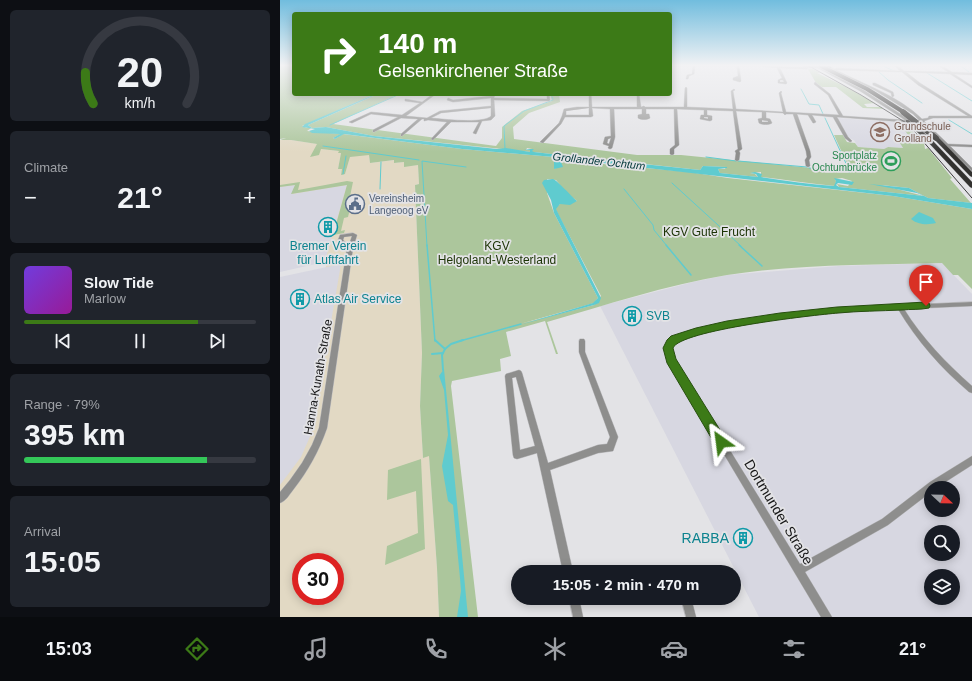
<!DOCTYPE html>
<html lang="en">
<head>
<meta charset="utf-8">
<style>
	:root { --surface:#171b24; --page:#20242c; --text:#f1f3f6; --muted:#9ea1a6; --line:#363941; --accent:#3c7a17 }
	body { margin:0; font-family:Helvetica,sans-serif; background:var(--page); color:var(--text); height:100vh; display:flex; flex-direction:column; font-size:15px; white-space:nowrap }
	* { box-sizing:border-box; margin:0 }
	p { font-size:13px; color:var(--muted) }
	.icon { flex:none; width:22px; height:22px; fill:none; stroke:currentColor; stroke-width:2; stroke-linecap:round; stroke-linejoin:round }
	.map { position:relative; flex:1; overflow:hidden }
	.panel { display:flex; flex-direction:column; gap:10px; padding:10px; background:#0d0f14; width:280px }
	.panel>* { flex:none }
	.banner { position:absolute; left:12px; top:12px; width:380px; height:84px; border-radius:4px; box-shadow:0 2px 10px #0003; background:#3c7a17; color:#fff; overflow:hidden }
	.needle { width:26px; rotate:112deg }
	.tools { position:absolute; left:644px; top:481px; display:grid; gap:8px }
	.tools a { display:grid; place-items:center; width:36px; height:36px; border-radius:50%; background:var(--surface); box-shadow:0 2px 10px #0003; font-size:20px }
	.speed { position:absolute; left:12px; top:553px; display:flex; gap:8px; font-size:20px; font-weight:700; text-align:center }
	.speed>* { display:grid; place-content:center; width:52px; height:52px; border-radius:50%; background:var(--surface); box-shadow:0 2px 10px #0003; line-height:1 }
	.speed .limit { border:6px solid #d22; background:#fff; color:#111 }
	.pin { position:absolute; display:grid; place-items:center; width:34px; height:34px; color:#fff; margin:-41px -17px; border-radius:50% 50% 50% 0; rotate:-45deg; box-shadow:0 0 4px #0007 }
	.pin .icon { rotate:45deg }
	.me { position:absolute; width:44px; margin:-22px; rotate:329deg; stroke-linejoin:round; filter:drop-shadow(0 0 3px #0008) }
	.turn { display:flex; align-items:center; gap:14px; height:84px; padding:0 20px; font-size:18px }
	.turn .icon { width:52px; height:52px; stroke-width:2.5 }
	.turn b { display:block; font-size:28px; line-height:34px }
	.big { font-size:30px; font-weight:700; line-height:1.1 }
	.panel .widget { flex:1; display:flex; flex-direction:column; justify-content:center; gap:6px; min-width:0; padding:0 14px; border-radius:6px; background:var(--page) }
	.panel .dial { align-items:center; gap:0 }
	.dial svg { height:104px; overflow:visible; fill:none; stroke:var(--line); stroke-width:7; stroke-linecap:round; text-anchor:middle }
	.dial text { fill:var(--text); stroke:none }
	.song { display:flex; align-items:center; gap:12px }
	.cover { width:48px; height:48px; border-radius:6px; background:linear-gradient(135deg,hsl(260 70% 55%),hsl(300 70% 35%)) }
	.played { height:4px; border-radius:2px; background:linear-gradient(90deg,var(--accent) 75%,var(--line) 75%) }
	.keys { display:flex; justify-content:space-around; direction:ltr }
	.heat { display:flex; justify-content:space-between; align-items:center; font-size:22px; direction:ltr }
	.charge { height:6px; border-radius:3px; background:linear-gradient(90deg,#34c759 79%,var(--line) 0) }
	.trip { position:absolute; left:231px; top:565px; width:230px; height:40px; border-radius:20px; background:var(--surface); box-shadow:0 2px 10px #0003; font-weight:700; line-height:40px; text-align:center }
	.menu { display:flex; height:64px; justify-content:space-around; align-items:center; background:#090b0e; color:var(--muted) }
	.menu .icon { width:28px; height:28px }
	.menu .selected { color:var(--accent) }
	.menu b { font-size:18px; color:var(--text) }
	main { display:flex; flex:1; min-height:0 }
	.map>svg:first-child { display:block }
	.commercial { fill:#e2d9c4; fill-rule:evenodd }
	.built { fill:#d7d7e1; fill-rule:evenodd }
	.green { fill:#acc69c; fill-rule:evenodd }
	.water { fill:#5fcbcf }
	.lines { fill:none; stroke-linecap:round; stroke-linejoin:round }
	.stream-far2 { stroke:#5fcbcf; stroke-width:1 }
	.stream-far1 { stroke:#5fcbcf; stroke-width:1.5 }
	.stream { stroke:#5fcbcf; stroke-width:2 }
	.minor-casing { stroke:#bebec1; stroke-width:1 }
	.highway-casing { stroke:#bebec1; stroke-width:1 }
	.minor { fill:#8e8e8d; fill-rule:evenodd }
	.highway { fill:#32312f; fill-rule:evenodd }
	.tram { stroke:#3c3c3d; stroke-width:1 }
	.highway-bridge-far1-casing { stroke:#bebec1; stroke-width:4.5; stroke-linecap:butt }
	.highway-bridge-casing { stroke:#bebec1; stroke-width:6; stroke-linecap:butt }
	.highway-bridge-far1 { stroke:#32312f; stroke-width:4 }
	.highway-bridge { stroke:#32312f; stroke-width:5.5 }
	.route { fill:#3c7a17; stroke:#274f0f }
	.labels { text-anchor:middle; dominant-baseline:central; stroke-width:3.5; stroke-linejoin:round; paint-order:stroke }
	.far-education-label { font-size:10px; fill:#785e54; stroke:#e3e3e6; text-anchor:start }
	.far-leisure-label { font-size:10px; fill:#27864d; stroke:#e3e3e6; text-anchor:end }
	.far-service-label { font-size:10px; fill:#4e5e75; stroke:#e3e3e6; text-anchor:start }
	.far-water-label { font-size:11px; font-style:italic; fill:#013739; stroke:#e3e3e6 }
	.park-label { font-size:12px; fill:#1b3304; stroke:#e3e3e6 }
	.culture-label { font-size:12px; fill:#0d838f; stroke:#e3e3e6; text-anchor:start }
	.street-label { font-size:12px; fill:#161617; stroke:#e3e3e6 }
	.near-street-label { font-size:14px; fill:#161617; stroke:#e3e3e6 }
	.near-culture-label { font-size:14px; fill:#0d838f; stroke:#e3e3e6; text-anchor:end }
</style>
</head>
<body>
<main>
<section class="panel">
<div class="widget dial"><svg viewBox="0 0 100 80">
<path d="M14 69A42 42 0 1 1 86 69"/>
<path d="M14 69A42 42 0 0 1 8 45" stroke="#3c7a17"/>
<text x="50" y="56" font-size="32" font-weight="700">20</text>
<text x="50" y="72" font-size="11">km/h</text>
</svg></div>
<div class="widget"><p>Climate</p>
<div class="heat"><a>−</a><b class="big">21°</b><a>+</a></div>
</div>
<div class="widget">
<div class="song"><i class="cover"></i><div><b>Slow Tide</b><p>Marlow</p></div></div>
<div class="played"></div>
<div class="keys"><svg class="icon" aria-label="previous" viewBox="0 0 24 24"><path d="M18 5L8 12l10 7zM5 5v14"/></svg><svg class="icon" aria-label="pause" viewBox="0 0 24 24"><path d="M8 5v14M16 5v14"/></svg><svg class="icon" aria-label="next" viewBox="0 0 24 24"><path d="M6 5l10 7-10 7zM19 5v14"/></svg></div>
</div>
<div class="widget"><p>Range · 79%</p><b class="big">395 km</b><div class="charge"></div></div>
<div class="widget"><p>Arrival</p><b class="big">15:05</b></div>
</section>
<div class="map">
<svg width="692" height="617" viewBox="0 0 692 617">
	<rect width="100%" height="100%" fill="#e3e3e6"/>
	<!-- commercial -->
	<path class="commercial" d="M0 140H11L38 144 41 149 59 151 61 153 58 169 63 168 61 174H65L70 157 78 155H89L90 163 115 160 114 163 124 162V166L138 165 139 184 135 185 142 353 140 406 143 458 149 455 157 568 159 617H0V324L46 267 45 260 49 246 0 255ZM21 562H55V596H21Z"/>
	<!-- built -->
	<g class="built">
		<path d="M558 118 626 123 639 136 616 135 623 148 608 147 604 149 578 147 574 140 568 138Z"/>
		<path d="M15 185 12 194 67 185 45 260 41 261 40 263 0 272V187Z"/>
		<path d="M662 263 692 294V617H479L320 306 413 282 447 275 559 266ZM651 488H673V510H651ZM651 532H673V554H651ZM651 576H673V598H651Z"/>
		<path d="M61 264 32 432 21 457 0 485V277Z"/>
	</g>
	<!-- green -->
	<g class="green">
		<path d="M0 66H14V94H95L22 126 27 128H31L27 131 61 134 53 138 55 139 63 134 182 149 274 157V169L281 165V162L284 159 303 161 312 163 409 172 448 178 613 196 692 209V289L678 275H673L662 263C590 265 517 264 447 275 386 285 326 305 267 322L278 354H276L265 321 226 332 231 356 220 359 221 371 172 381 171 386 198 617H159L157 568 149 456 143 458 140 406 142 353 135 185 139 184 138 165 124 167V162L114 163V160L90 163 89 155 70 157 65 174 61 175 62 169H58L61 153H58L59 151 41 149 39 155 30 157 37 144 11 140H0L6 138 0 139ZM267 179 276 180 286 192 297 201 280 204 275 208 321 296 314 305 240 324 314 303 318 298 274 213 267 193Z"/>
		<path d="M528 69H533L540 73H537L566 87 595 103 584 104 587 107H601L603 109 583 108 556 87H542L536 83Z"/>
		<path d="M98 94H119L53 124 216 146 222 138V127L242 111 272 101 270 94H279L280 102 249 113 233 127 234 139 357 155H401L571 172 554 135H563L567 142 575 143 578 147 604 149 608 147 623 148 615 135H628L624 129 632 130 636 136H639L644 143 645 149 648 148 672 178 670 179 691 203 648 198 629 188 601 185 644 196 559 187 557 184 568 186 572 181 562 178 555 179 556 181 555 186C530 184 506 180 481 177V172L470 173 475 174 478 177 440 173 438 169H445L446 167 423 166 420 170 282 155 286 154 280 155 254 152H252V149L247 148 246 150H250L251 152 94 136 46 127 32 128 28 125Z"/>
		<path d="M67 181 73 182 69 201H72L68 217 64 218 61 231 65 230 64 233 53 235 67 185 11 194 15 185 0 187V185L20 182 18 190Z"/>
		<path d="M141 459 145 549 105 565 107 546 138 533 136 491 107 500 108 470Z"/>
	</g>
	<!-- water -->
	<g class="water">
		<path d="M95 94H98L28 125 32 128 46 127 94 136 217 149 226 148 250 152V150L244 149H254L252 151 254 152 280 155 279 153 289 155H282L296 157 420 170 423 166 447 167V168L438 169 440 173 478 177 476 174 470 173 475 172 482 174 481 177C506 181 530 184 554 186L556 181 554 178 574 182 572 185 558 183 556 185 559 187 644 196 637 193 589 184 629 188 648 198 692 203V209L613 196 314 162 308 164 303 161 284 159 281 162 283 167 274 169V157L182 149 64 134 55 139 53 138 60 134 32 133 29 131 35 129 22 127 25 124Z"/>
		<path d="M273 179C278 181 291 196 297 201L290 205 280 204 276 209 321 298 319 303 314 305 239 325 313 303 318 298 274 213 271 200 262 183 264 180Z"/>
		<path d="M639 212 653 218 656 223C648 225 638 225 631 219Z"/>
		<path d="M164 369 188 617H177L181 591 180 578 173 505 168 501 162 466 168 435 164 390 159 376Z"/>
	</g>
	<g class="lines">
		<!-- stream-far2 -->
		<g class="stream-far2">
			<path d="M603 66 614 71"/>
			<path d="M681 66 689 72"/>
			<path d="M599 72 608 80 642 103"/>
			<path d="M647 73 692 101"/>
			<path d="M521 89 529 104 539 105 543 114"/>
			<path d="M271 94 273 99"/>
			<path d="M669 120 692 134"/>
			<path d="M50 125 120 94"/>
			<path d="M43 146 139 160"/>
			<path d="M225 149 224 126 244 111 273 100"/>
			<path d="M426 157 456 161"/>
			<path d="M458 161 527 167"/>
			<path d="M529 168 570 172 545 118"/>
			<path d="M63 174 66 156"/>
			<path d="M392 183 461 246"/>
			<path d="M100 189 101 162"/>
			<path d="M344 189 373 225 374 230 387 246"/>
			<path d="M147 246 142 161 186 167"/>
		</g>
		<!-- stream-far1 -->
		<g class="stream-far1">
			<path d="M147 245 155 341"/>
			<path d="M386 245 411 275"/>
			<path d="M459 245 482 266"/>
			<path d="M180 341 241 324"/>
		</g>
		<!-- stream -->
		<g class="stream">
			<path d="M155 340 165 349 162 355 163 370"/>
			<path d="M165 349 171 344 183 340"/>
			<path d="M152 354 163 353"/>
		</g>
		<!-- minor casing -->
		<g class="minor-casing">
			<g id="minor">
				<path d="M413 66H415L414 74 409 76 408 79H406L407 75 412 74Z"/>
				<path d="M457 66H459L461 81 460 82 453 80V78L458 76Z"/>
				<path d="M476 66 523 67 524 66H548L547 68H540L582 89 628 119V120L636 121 639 120 633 114 596 91 549 68 550 67 555 69 556 68 620 71 615 66H618L624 71 668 72 659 66H662L672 72 692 73V75L674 74 692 86V88L670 74 626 72 640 83 692 116V118H653L644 121 668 144 692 145V147L670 146 692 168V171L641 122 636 123 557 117 568 137 572 141 570 142 565 138 553 117 532 115 536 122 534 123H533L528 115 517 114 530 151 531 157 529 160 530 166 528 167 526 166 525 160 527 157 526 151 513 114H506L505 115 503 113 486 112V118L490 119 492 123C489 125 482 125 479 123L478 119 482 118V112L456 111 462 149 459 151 460 153 459 160 457 161 455 160 456 153 455 151 458 149 453 111 427 110V115L432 116V120L430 121 420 119 421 115H424V110L397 109 399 145 394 149V154L392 155 390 154V149L395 145 394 109H366V114H369L370 118C367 120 361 120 358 118V115L362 114V109H334L335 137 332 148 330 149 328 148 329 146 323 144 325 137 331 136 330 109 312 108 313 116 311 117H285L281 124 263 143 260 142 279 123 282 116 284 109 297 107H309V94H311L312 107H357V94H359L361 107 364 106 365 107H404L405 88 406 87 407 88V107L453 109 451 91 454 89 455 90 453 91 456 109 503 112 499 93 501 91 502 92 501 93 506 112 559 115 548 95 534 84 535 82 550 94 563 116 625 120 580 91 538 68H528L527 69 500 68 507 83 506 84 498 83V80L502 78 497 68ZM556 70 622 72 638 85 688 116H649L648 118 642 119C619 96 583 84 556 70ZM500 80H503L504 82H500ZM309 108V115H286V111ZM424 117H428V119L424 118ZM482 120 488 121V122H482ZM331 138 329 144 327 143 328 139Z"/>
				<path d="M593 83H595L613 92 614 96 612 97 611 93 593 85Z"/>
				<path d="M153 94H156L126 116 147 118 160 111 211 106V98L173 102 167 100 168 98 173 100 211 96 213 94H215L214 98 267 99V94H269L270 100 269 101 214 100 215 116 211 120 202 121 196 134 193 133 199 122H171L153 140 151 139 152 138 167 122 148 120 144 121V119H142L122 136H121V134L138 119 121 118 94 132H93V130L118 117 91 114 72 123 69 122 91 112 122 115 140 103 125 101V99L142 102ZM211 108V116C203 124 163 119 151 118L161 113Z"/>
				<path d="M73 233 77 235 73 248 47 428C39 451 28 471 13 490 9 495 6 501 0 503V492L10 480 22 463 32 445 39 428 67 248 58 240 60 235ZM72 236 69 245 63 240 64 237Z"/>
				<path d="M692 302V306L624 309C642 338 666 363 692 386V393L689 392C661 368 637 341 618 309 558 312 499 318 440 329 424 332 403 333 392 345L391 352 393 358 520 564 602 519 650 482 692 456V465L656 488H651V492L608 525 525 572 552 617H541L389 362C378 342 391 336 408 331 477 315 547 308 617 305L619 304 621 305Z"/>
				<path d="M300 339H304L305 341V352L338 437 333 451 318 453 270 470 293 572H283L257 453 237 459 234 458 233 455 225 376 226 374 239 370 241 371 242 373 268 463 318 445 327 444 330 437 299 352V341ZM236 377 255 446 240 450 232 378Z"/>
				<path d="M289 598H299L303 617H293Z"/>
				<path d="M401 598H411L416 617H406Z"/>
			</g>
		</g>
		<!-- highway casing -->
		<g class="highway-casing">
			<g id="highway">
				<path d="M545 66H550L552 68 549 69Z"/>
				<path d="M626 120H630L652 140 692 182V188L690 187 648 142 626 122Z"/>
				<path d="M654 137H658L692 172V177L690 176 654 139Z"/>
			</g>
		</g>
		<!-- minor -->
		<use href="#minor" class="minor"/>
		<!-- highway -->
		<use href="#highway" class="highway"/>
		<!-- tram -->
		<path class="tram" d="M529 66 581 95 628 124 692 198"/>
		<!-- highway-bridge-far1 casing -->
		<g class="highway-bridge-far1-casing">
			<path id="highway-bridge-far1" d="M541 66 587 89 625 113"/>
		</g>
		<!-- highway-bridge casing -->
		<g class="highway-bridge-casing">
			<path id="highway-bridge" d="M623 112 656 138"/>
		</g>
		<!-- highway-bridge-far1 -->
		<use href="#highway-bridge-far1" class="highway-bridge-far1"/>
		<!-- highway-bridge -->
		<use href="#highway-bridge" class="highway-bridge"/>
	</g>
	<!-- sky -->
	<linearGradient id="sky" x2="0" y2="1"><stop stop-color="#71bdde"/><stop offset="0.43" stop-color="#f2f2f4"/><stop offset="1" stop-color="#f2f2f4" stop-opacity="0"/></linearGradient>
	<rect width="692" height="152" fill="url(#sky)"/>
	<!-- route -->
	<path class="route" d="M646 302 649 303 650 306 649 308C640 310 630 309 622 310 600 311 579 311 558 313 534 315 400 330 393 348L396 359 445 438 447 442 445 446 441 447 436 446 387 363 383 348 387 340 391 336 416 328 447 321 500 313 557 307Z"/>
	<!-- icons -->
	<defs>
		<g id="school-ring" transform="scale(1)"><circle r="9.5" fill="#e3e3e6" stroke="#8d6e63" stroke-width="1.5"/><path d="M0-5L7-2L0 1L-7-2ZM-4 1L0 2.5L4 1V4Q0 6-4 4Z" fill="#8d6e63"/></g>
		<g id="stadium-ring" transform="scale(1)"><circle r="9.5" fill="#e3e3e6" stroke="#2e9e5b" stroke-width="1.5"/><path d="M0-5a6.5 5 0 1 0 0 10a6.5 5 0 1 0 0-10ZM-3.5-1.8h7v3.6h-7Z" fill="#2e9e5b"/></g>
		<g id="civic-ring" transform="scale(1)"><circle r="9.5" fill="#e3e3e6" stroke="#5c6f8a" stroke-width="1.5"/><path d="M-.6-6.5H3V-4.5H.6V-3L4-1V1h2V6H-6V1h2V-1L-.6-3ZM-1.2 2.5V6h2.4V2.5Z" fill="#5c6f8a"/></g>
		<g id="building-ring" transform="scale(1)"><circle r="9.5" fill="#e3e3e6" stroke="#0f9aa8" stroke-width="1.5"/><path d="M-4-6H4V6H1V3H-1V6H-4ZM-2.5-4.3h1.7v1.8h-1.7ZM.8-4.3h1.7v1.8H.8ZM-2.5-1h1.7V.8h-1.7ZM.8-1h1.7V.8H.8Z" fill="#0f9aa8"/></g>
	</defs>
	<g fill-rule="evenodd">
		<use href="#school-ring" x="600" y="132"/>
		<use href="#stadium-ring" x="611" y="161"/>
		<use href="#civic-ring" x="75" y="204"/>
		<use href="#building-ring" x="48" y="227"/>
		<use href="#building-ring" x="20" y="299"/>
		<use href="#building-ring" x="352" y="316"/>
		<use href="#building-ring" x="463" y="538"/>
	</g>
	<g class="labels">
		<!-- far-education labels -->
		<g class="far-education-label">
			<text x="614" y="126">Grundschule<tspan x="614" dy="12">Grolland</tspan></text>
		</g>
		<!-- far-leisure labels -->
		<g class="far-leisure-label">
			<text x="597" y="155">Sportplatz<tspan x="597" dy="12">Ochtumbrücke</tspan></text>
		</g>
		<!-- far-service labels -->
		<g class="far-service-label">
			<text x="89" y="198">Vereinsheim<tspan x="89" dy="12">Langeoog eV</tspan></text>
		</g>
		<!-- far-water labels -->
		<g class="far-water-label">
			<text transform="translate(319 161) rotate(6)">Grollander Ochtum</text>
		</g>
		<!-- park labels -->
		<g class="park-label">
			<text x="429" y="232">KGV Gute Frucht</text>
			<text x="217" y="246">KGV<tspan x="217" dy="14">Helgoland-Westerland</tspan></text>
		</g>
		<!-- culture labels -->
		<g class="culture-label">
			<text x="48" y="246" text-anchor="middle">Bremer Verein<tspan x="48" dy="14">für Luftfahrt</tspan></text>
			<text x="34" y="299">Atlas Air Service</text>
			<text x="366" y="316">SVB</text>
		</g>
		<!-- street labels -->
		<g class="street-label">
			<text transform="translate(38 377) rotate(-80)">Hanna-Kunath-Straße</text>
		</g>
		<!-- near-street labels -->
		<g class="near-street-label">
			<text transform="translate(499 512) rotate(59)">Dortmunder Straße</text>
		</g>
		<!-- near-culture labels -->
		<g class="near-culture-label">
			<text x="449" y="538">RABBA</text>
		</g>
	</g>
</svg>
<div class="tools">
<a><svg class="needle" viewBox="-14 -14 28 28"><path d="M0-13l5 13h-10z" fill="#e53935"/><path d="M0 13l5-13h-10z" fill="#9ea1a6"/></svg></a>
<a><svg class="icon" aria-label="search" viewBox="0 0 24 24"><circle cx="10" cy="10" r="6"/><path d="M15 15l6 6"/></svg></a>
<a><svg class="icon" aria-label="layers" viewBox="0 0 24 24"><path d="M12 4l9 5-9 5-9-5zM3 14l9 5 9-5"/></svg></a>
</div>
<div class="speed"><div class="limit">30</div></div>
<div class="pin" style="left:646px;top:306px;background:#d93025"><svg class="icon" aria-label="arrive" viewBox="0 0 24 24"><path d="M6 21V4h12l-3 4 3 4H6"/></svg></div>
<svg class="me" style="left:441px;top:442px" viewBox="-20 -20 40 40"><path d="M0-17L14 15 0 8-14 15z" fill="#3c7a17" stroke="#fff" stroke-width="4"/></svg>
<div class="trip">15:05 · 2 min · 470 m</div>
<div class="banner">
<div class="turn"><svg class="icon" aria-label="right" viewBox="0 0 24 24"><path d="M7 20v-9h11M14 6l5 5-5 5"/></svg><div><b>140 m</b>Gelsenkirchener Straße</div></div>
</div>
</div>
</main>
<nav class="menu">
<b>15:03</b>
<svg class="icon selected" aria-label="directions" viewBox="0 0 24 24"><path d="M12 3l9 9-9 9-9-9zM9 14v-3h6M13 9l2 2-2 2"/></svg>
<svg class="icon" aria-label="music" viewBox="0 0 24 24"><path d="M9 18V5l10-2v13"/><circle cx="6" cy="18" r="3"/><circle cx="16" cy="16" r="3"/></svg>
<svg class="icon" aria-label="phone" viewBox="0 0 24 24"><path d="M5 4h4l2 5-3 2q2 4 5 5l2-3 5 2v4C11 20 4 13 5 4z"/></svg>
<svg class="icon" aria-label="climate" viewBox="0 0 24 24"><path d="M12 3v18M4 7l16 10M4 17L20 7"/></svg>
<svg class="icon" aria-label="car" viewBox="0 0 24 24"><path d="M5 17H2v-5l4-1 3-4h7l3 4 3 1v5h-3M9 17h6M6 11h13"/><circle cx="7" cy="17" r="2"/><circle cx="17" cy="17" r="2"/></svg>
<svg class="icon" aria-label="filters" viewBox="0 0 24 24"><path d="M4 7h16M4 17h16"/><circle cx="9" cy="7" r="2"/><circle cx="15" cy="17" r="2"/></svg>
<b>21°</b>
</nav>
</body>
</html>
